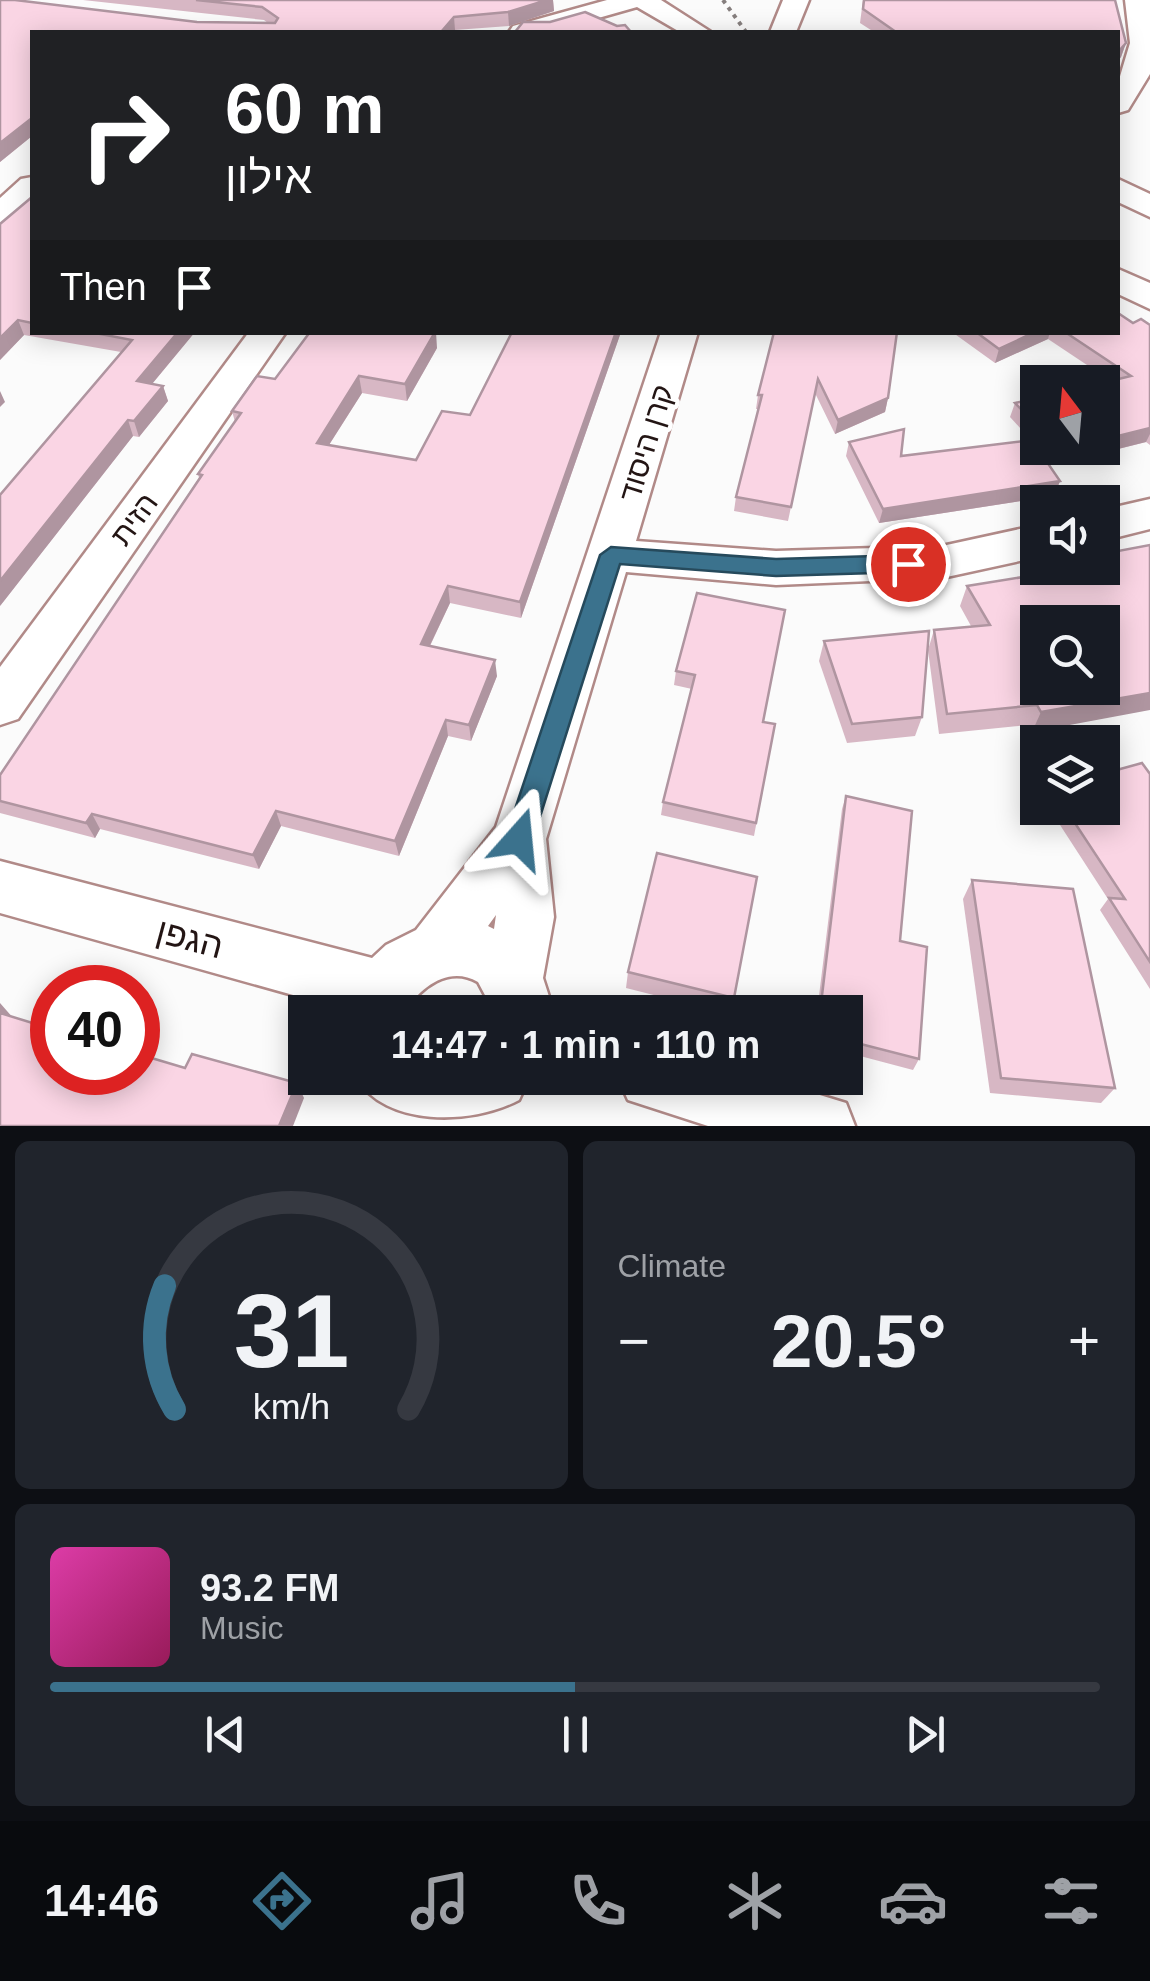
<!DOCTYPE html>
<html lang="en">
<head>
<meta charset="utf-8">
<style>
	:root { --surface:#171b24; --page:#20242c; --text:#f1f3f6; --muted:#9ea1a6; --line:#363941; --accent:#3b728d }
	body { margin:0; font-family:Arial,"Noto Sans Hebrew",sans-serif; background:var(--page); color:var(--text); height:100vh; display:flex; flex-direction:column; font-size:38px; white-space:nowrap }
	* { box-sizing:border-box; margin:0 }
	p { font-size:32px; color:var(--muted) }
	.icon { flex:none; width:55px; height:55px; fill:none; stroke:currentColor; stroke-width:2; stroke-linecap:round; stroke-linejoin:round }
	.map { position:relative; height:1126px; overflow:hidden }
	.details { display:flex; flex-direction:column; gap:15px; padding:15px; background:#0d0f14; flex:1 }
	.details>* { flex:none }
	.hud { position:absolute; left:30px; top:30px; width:1090px; height:305px; border-radius:0px; box-shadow:0 5px 25px #0003; background:#202124; color:#fff; overflow:hidden }
	.needle { width:65px; rotate:344deg }
	.fabs { position:absolute; left:1020px; top:365px; display:grid; gap:20px }
	.fabs a { display:grid; place-items:center; width:100px; height:100px; border-radius:0px; background:var(--surface); box-shadow:0 5px 25px #0003; font-size:50px }
	.speed { position:absolute; left:30px; top:965px; display:flex; gap:20px; font-size:50px; font-weight:700; text-align:center }
	.speed>* { display:grid; place-content:center; width:130px; height:130px; border-radius:50%; background:var(--surface); box-shadow:0 5px 25px #0003; line-height:1 }
	.speed .limit { border:15px solid #d22; background:#fff; color:#111 }
	.pin { position:absolute; display:grid; place-items:center; width:85px; height:85px; color:#fff; margin:-42px; border:5px solid #fff; border-radius:50%; box-shadow:0 2px 10px #0007 }
	.me { position:absolute; width:110px; margin:-55px; rotate:18deg; stroke-linejoin:round; filter:drop-shadow(0 0 8px #0008) }
	.turn { display:flex; align-items:center; gap:35px; height:210px; padding:0 30px; font-size:45px }
	.turn .icon { width:130px; height:130px; stroke-width:2.5 }
	.turn b { display:block; font-size:70px; line-height:85px }
	.then { display:flex; align-items:center; height:95px; padding:0 30px; background:#0003; gap:20px; font-size:38px }
	.big { font-size:75px; font-weight:700; line-height:1.1 }
	.details .tile { flex:1; display:flex; flex-direction:column; justify-content:center; gap:15px; min-width:0; padding:0 35px; border-radius:15px; background:var(--page) }
	.details .dial { align-items:center; gap:0 }
	.dial svg { height:260px; overflow:visible; fill:none; stroke:var(--line); stroke-width:7; stroke-linecap:round; text-anchor:middle }
	.dial text { fill:var(--text); stroke:none }
	.song { display:flex; align-items:center; gap:30px }
	.cover { width:120px; height:120px; border-radius:15px; background:linear-gradient(135deg,hsl(320 70% 55%),hsl(330 70% 35%)) }
	.played { height:10px; border-radius:5px; background:linear-gradient(90deg,var(--accent) 50%,var(--line) 50%) }
	.keys { display:flex; justify-content:space-around; direction:ltr }
	.heat { display:flex; justify-content:space-between; align-items:center; font-size:55px; direction:ltr }
	.details .tiles { flex:1; display:grid; gap:15px; grid-template-columns:1fr 1fr }
	.tile:last-child { grid-column:span 2 }
	.trip { position:absolute; left:288px; top:995px; width:575px; height:100px; border-radius:0px; background:var(--surface); box-shadow:0 5px 25px #0003; font-weight:700; line-height:100px; text-align:center }
	.dock { display:flex; height:160px; justify-content:space-around; align-items:center; background:#090b0e; color:var(--muted) }
	.dock .icon { width:70px; height:70px }
	.dock .active { color:var(--accent) }
	.dock b { font-size:45px; color:var(--text) }
	.map>svg:first-child { display:block }
	.lines { fill:none; stroke-linecap:round; stroke-linejoin:round }
	.minor-casing { stroke:#b18a88; stroke-width:5 }
	.path { stroke:#867f7e; stroke-width:4; stroke-dasharray:4 5; stroke-linecap:butt }
	.minor { fill:#fff; fill-rule:evenodd }
	.wall { fill:#d7b7c4 }
	.shaded-wall { fill:#af95a0 }
	.building { fill:#fad5e4; stroke:#af95a0; stroke-width:2.5; fill-rule:evenodd }
	.route { fill:#3b728d; stroke:#264a5c; stroke-width:2.5 }
	.labels { text-anchor:middle; dominant-baseline:central; stroke-width:9; stroke-linejoin:round; paint-order:stroke }
	.street-label { font-size:30px; fill:#231514; stroke:#fff }
	.near-street-label { font-size:35px; fill:#231514; stroke:#fff }
</style>
</head>
<body>
<div class="map">
<svg width="1150" height="1126" viewBox="0 0 1150 1126">
	<rect width="100%" height="100%" fill="#fbfbfb"/>
	<g class="lines">
		<!-- minor casing -->
		<g class="minor-casing">
			<g id="minor">
				<path d="M607 0H661L711 32H680L637 7 549 32H509L513 26Z"/>
				<path d="M783 0H809L796 32H770Z"/>
				<path d="M1125 0H1150V74L1128 110 1118 113V83L1130 43Z"/>
				<path d="M32 177V203L12 222 0 225V198L21 179Z"/>
				<path d="M1118 179 1150 194V217L1118 202Z"/>
				<path d="M1118 269 1150 283V309L1118 294Z"/>
				<path d="M249 332H286L18 719 0 725V667Z"/>
				<path d="M661 332H698L636 541 776 551 942 546 1038 525V557L942 578 776 585 626 572 546 839 554 917 543 978 554 1012H494L478 982C449 965 420 987 405 1012H342L343 1009 0 913V861L372 958 386 945 416 930 496 827ZM496 915 494 929 488 926Z"/>
				<path d="M1150 499V529L1102 541V510Z"/>
				<path d="M357 1078H529L519 1100C470 1126 384 1126 357 1078Z"/>
				<path d="M618 1078H764L846 1103 855 1126H708L628 1100Z"/>
			</g>
		</g>
		<!-- path -->
		<path class="path" d="M723 0 746 32"/>
		<!-- minor -->
		<use href="#minor" class="minor"/>
	</g>
	<!-- wall -->
	<g class="wall">
		<path d="M0 0 197 22 268 23 264 20 83 0H553L554 11 509 26 455 30 32 32V136L0 162Z"/>
		<path d="M863 0H1115L1126 43 1121 57 1118 61V32H874L860 23Z"/>
		<path d="M32 197V332H195L152 384 163 386 168 401 139 437 133 436 0 606 121 352 24 335 0 360 1 224Z"/>
		<path d="M1133 323 1150 325V445L1146 442 1054 465 1038 448H1102L1111 381 1048 339 995 363 952 332H1118Z"/>
		<path d="M512 332H621L521 618 450 603 430 646 497 676 471 741 448 736 399 856 281 826 259 869 100 829 95 838 0 813V775L199 478 198 474 235 422 232 411 275 379 437 348 407 401 362 393 329 445 416 460 470 415Z"/>
		<path d="M774 332 888 398 885 412 835 434 815 393 788 521 734 511 736 497 759 409H756L758 395Z"/>
		<path d="M1038 398V447L1060 481 1054 496 879 523 846 456 849 442 901 456 1031 440 1010 417 1015 403Z"/>
		<path d="M1150 545 1032 732 1028 725 939 734 928 650 934 630 971 626 960 606 967 586 1102 568V554Z"/>
		<path d="M697 593 763 722 775 724 754 836 661 815 663 802 692 689 674 685 676 671Z"/>
		<path d="M824 641 922 717 915 736 847 743 819 661Z"/>
		<path d="M1150 774V989L1100 910 1108 899 1049 808H1102Z"/>
		<path d="M846 796 900 941 919 1059 913 1070 845 1052V1012H817L842 809Z"/>
		<path d="M972 880 1115 1088 1101 1103 990 1093 963 899Z"/>
		<path d="M628 972 734 998 731 1012H721L626 988Z"/>
	</g>
	<!-- shaded-wall -->
	<g class="shaded-wall">
		<path d="M547 0H553L554 11 509 26 508 12Z"/>
		<path d="M454 17 455 30 453 32H441Z"/>
		<path d="M1126 43 1121 57 1118 61V52Z"/>
		<path d="M32 118V136L0 162V143Z"/>
		<path d="M18 320 24 335 0 360V338Z"/>
		<path d="M178 332H195L142 396 137 381Z"/>
		<path d="M436 332 437 348 407 401 405 384Z"/>
		<path d="M616 332H621L521 618 520 602Z"/>
		<path d="M1035 332H1050L1048 339 995 363 999 349Z"/>
		<path d="M359 376 362 393 320 459 317 443Z"/>
		<path d="M163 386 168 401 139 437 134 421Z"/>
		<path d="M0 391 5 402 0 407Z"/>
		<path d="M888 398 885 412 835 434 838 420Z"/>
		<path d="M128 420 133 436 0 606V581Z"/>
		<path d="M1150 428V434L1146 442 1054 465 1060 451 1074 448H1102V440Z"/>
		<path d="M1060 481 1054 496 879 523 883 509Z"/>
		<path d="M448 586 450 603 423 660 421 644Z"/>
		<path d="M495 660 497 676 471 741 469 725Z"/>
		<path d="M1150 693V710L1032 732 1041 712Z"/>
		<path d="M446 720 448 736 399 856 395 841Z"/>
		<path d="M276 811 281 826 259 869 253 855Z"/>
		<path d="M92 814 100 829 95 838 86 823Z"/>
		<path d="M0 1003 14 1019 0 1018Z"/>
		<path d="M297 1083 304 1098 293 1126H279Z"/>
	</g>
	<!-- building -->
	<g class="building">
		<path d="M0 0H15L197 22 275 23 278 18 262 7 196 0H547L508 12 454 17 441 32H32V118L0 143Z"/>
		<path d="M864 0H1115L1126 43 1118 52V32H896L863 9Z"/>
		<path d="M585 12 617 26 625 25 631 32H515L523 22H550Z"/>
		<path d="M32 197V323L18 320 0 338V224Z"/>
		<path d="M1118 313 1133 323 1141 319 1150 325V428L1102 440V383L1131 376 1065 332H1118Z"/>
		<path d="M90 332H178L137 381 163 386 134 421 128 420 0 581V495L132 340Z"/>
		<path d="M310 332H435L405 384 359 376 317 443 416 460 442 411 470 415 512 332H616L520 602 448 586 421 644 495 660 469 725 446 720 395 841 276 811 253 855 92 814 86 823 0 801V775L202 475 198 474 241 413 232 411 257 376 275 379Z"/>
		<path d="M774 332H897L888 398 838 420 818 379 791 507 736 497 762 395H758Z"/>
		<path d="M976 332H1035L999 349Z"/>
		<path d="M1038 398V427L1015 403Z"/>
		<path d="M904 429 901 456 1032 440 1060 481 883 509 849 442Z"/>
		<path d="M1150 545V693L1041 712 1037 705 947 714 934 630 990 625 967 586 1079 568H1102V564L1109 562 1102 554ZM1038 622H1102V688H1038Z"/>
		<path d="M697 593 785 610 763 722 775 724 756 823 663 802 695 675 676 671Z"/>
		<path d="M929 631 922 717 852 724 824 641Z"/>
		<path d="M1142 763 1150 774V962L1109 898 1125 899 1065 808H1102V774Z"/>
		<path d="M846 796 912 811 900 941 927 947 919 1059 845 1040V1012H820Z"/>
		<path d="M657 853 757 877 734 998 628 972Z"/>
		<path d="M972 880 1073 889 1115 1088 1001 1078Z"/>
		<path d="M0 1013 52 1029V1072H138V1054L185 1068 192 1054 297 1083 279 1126H0Z"/>
	</g>
	<!-- route -->
	<path class="route" d="M611 547 776 559 908 555 920 564 908 572 776 576 620 564 533 839 529 848 519 851 509 848 505 839 600 555Z"/>
	<g class="labels">
		<!-- street labels -->
		<g class="street-label">
			<text transform="translate(646 443) rotate(-73)">קרן היסוד</text>
			<text transform="translate(134 519) rotate(-54)">הזית</text>
		</g>
		<!-- near-street labels -->
		<g class="near-street-label">
			<text transform="translate(190 938) rotate(15)">הגפן</text>
		</g>
	</g>
</svg>
<div class="fabs">
<a><svg class="needle" viewBox="-14 -14 28 28"><path d="M0-13l5 13h-10z" fill="#e53935"/><path d="M0 13l5-13h-10z" fill="#9ea1a6"/></svg></a>
<a><svg class="icon" aria-label="sound" viewBox="0 0 24 24"><path d="M4 9h4l5-4v14l-5-4H4zM17 9q2 3 0 6"/></svg></a>
<a><svg class="icon" aria-label="search" viewBox="0 0 24 24"><circle cx="10" cy="10" r="6"/><path d="M15 15l6 6"/></svg></a>
<a><svg class="icon" aria-label="layers" viewBox="0 0 24 24"><path d="M12 4l9 5-9 5-9-5zM3 14l9 5 9-5"/></svg></a>
</div>
<div class="speed"><div class="limit">40</div></div>
<div class="pin" style="left:908px;top:564px;background:#d93025"><svg class="icon" aria-label="arrive" viewBox="0 0 24 24"><path d="M6 21V4h12l-3 4 3 4H6"/></svg></div>
<svg class="me" style="left:519px;top:839px" viewBox="-20 -20 40 40"><path d="M0-17L14 15 0 8-14 15z" fill="#3b728d" stroke="#fff" stroke-width="4"/></svg>
<div class="trip">14:47 · 1 min · 110 m</div>
<div class="hud">
<div class="turn"><svg class="icon" aria-label="right" viewBox="0 0 24 24"><path d="M7 20v-9h11M14 6l5 5-5 5"/></svg><div><b>60 m</b>אילון</div></div>
<div class="then">Then<svg class="icon" aria-label="arrive" viewBox="0 0 24 24"><path d="M6 21V4h12l-3 4 3 4H6"/></svg></div>
</div>
</div>
<section class="details">
<div class="tiles">
<div class="tile dial"><svg viewBox="0 0 100 80">
<path d="M14 69A42 42 0 1 1 86 69"/>
<path d="M14 69A42 42 0 0 1 11 31" stroke="#3b728d"/>
<text x="50" y="56" font-size="32" font-weight="700">31</text>
<text x="50" y="72" font-size="11">km/h</text>
</svg></div>
<div class="tile"><p>Climate</p>
<div class="heat"><a>−</a><b class="big">20.5°</b><a>+</a></div>
</div>
<div class="tile">
<div class="song"><i class="cover"></i><div><b>93.2 FM</b><p>Music</p></div></div>
<div class="played"></div>
<div class="keys"><svg class="icon" aria-label="previous" viewBox="0 0 24 24"><path d="M18 5L8 12l10 7zM5 5v14"/></svg><svg class="icon" aria-label="pause" viewBox="0 0 24 24"><path d="M8 5v14M16 5v14"/></svg><svg class="icon" aria-label="next" viewBox="0 0 24 24"><path d="M6 5l10 7-10 7zM19 5v14"/></svg></div>
</div>
</div>
</section>
<nav class="dock">
<b>14:46</b>
<svg class="icon active" aria-label="directions" viewBox="0 0 24 24"><path d="M12 3l9 9-9 9-9-9zM9 14v-3h6M13 9l2 2-2 2"/></svg>
<svg class="icon" aria-label="music" viewBox="0 0 24 24"><path d="M9 18V5l10-2v13"/><circle cx="6" cy="18" r="3"/><circle cx="16" cy="16" r="3"/></svg>
<svg class="icon" aria-label="phone" viewBox="0 0 24 24"><path d="M5 4h4l2 5-3 2q2 4 5 5l2-3 5 2v4C11 20 4 13 5 4z"/></svg>
<svg class="icon" aria-label="climate" viewBox="0 0 24 24"><path d="M12 3v18M4 7l16 10M4 17L20 7"/></svg>
<svg class="icon" aria-label="car" viewBox="0 0 24 24"><path d="M5 17H2v-5l4-1 3-4h7l3 4 3 1v5h-3M9 17h6M6 11h13"/><circle cx="7" cy="17" r="2"/><circle cx="17" cy="17" r="2"/></svg>
<svg class="icon" aria-label="filters" viewBox="0 0 24 24"><path d="M4 7h16M4 17h16"/><circle cx="9" cy="7" r="2"/><circle cx="15" cy="17" r="2"/></svg>
</nav>
</body>
</html>
